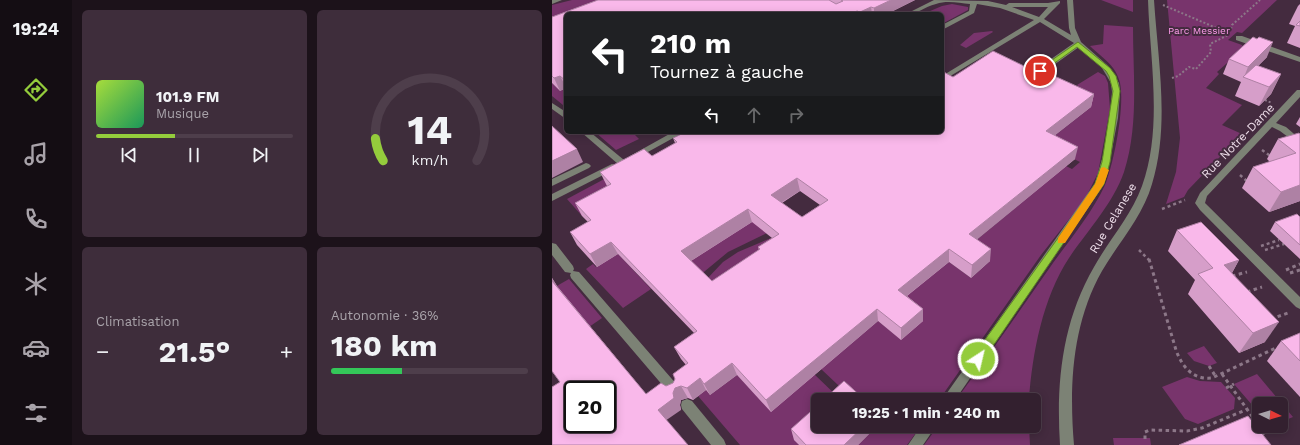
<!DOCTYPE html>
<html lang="fr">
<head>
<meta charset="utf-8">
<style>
	:root { --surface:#33202f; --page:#3e2d3b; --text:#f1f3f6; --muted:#a9a3aa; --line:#4e3e4b; --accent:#94cc3c }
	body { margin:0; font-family:"Work Sans",sans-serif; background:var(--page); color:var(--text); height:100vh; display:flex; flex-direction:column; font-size:15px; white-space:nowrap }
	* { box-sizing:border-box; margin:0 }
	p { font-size:13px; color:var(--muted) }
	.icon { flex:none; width:22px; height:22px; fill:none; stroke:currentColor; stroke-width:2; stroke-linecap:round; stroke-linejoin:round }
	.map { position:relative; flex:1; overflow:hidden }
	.side { display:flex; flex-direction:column; gap:10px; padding:10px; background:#1c121a; width:480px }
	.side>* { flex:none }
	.banner { position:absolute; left:12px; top:12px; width:380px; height:122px; border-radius:6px; box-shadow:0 2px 10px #0003,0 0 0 1px var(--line); background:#202124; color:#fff; overflow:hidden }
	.needle { width:26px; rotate:95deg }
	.fabs { position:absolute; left:700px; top:397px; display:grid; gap:8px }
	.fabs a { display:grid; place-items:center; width:36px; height:36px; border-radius:6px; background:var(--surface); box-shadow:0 2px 10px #0003,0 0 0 1px var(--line); font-size:20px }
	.speed { position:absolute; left:12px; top:381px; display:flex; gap:8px; font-size:20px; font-weight:700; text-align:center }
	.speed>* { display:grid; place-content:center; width:52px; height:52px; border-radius:50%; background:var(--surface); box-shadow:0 2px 10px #0003,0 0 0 1px var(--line); line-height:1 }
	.speed .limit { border:2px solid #111; border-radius:6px; background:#fff; color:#111 }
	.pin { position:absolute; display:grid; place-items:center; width:34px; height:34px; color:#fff; margin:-17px; border:2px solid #fff; border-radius:50%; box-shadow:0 1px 4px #0007 }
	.me { position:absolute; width:44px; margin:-22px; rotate:35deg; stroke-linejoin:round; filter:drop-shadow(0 0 3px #0008) }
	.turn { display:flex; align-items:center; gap:14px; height:84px; padding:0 20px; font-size:18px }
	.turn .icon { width:52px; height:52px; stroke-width:2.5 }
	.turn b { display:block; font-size:28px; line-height:34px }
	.lanes { display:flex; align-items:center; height:38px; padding:0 20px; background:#0003; justify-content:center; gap:20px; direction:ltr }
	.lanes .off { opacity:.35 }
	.big { font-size:30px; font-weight:700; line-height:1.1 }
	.side .card { flex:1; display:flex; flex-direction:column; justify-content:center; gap:6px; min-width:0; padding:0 14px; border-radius:6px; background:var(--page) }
	.side .dial { align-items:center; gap:0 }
	.dial svg { height:104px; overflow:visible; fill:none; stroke:var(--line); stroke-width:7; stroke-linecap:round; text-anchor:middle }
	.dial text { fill:var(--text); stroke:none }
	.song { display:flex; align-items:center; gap:12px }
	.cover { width:48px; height:48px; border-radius:6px; background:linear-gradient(135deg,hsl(80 70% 55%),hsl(150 70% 35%)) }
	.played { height:4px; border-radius:2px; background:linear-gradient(90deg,var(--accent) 40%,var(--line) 40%) }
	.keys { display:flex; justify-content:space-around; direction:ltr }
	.heat { display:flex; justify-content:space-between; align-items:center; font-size:22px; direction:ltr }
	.charge { height:6px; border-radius:3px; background:linear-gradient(90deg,#34c759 36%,var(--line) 0) }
	.side .tiles { flex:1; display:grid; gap:10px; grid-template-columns:repeat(2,1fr) }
	.trip { position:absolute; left:259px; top:393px; width:230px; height:40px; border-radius:6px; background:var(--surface); box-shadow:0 2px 10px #0003,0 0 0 1px var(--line); font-weight:700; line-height:40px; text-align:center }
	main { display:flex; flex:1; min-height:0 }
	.dock { display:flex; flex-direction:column; width:72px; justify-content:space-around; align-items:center; background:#140d13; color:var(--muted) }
	.dock .icon { width:28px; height:28px }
	.dock .current { color:var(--accent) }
	.dock b { font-size:18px; color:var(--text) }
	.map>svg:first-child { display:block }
	.green { fill:#78346c }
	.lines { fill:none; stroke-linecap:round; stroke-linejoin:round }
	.path-far2 { stroke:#8c7788; stroke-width:2; stroke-dasharray:2 2; stroke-linecap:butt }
	.path-far1 { stroke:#8c7788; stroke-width:2.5; stroke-dasharray:3 3; stroke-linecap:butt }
	.path { stroke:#8c7788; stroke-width:3; stroke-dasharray:3.5 3.5; stroke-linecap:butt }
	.minor { fill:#7c8275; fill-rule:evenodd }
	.wall { fill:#d69ec9; fill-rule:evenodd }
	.shaded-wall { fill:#ae81a4 }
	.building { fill:#f9b8ea; stroke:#ae81a4; fill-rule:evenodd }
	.route { fill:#94cc3c; stroke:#608527 }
	.slow { fill:#f59e0b }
	.labels { text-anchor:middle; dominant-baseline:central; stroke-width:4; stroke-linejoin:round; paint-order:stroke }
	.far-park-label { font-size:10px; fill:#fe9ceb; stroke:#442b3f }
	.street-label { font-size:12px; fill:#ecdce8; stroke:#442b3f }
</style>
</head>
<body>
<main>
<nav class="dock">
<b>19:24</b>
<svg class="icon current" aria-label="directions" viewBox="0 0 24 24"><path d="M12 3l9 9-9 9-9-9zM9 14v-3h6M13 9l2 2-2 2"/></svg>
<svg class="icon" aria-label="music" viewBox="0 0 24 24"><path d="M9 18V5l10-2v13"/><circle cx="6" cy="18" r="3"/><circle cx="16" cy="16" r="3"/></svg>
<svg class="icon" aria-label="phone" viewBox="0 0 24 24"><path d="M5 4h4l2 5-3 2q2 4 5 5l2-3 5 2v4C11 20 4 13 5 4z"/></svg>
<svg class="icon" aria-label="climate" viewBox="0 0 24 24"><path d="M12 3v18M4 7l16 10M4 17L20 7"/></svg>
<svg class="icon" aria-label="car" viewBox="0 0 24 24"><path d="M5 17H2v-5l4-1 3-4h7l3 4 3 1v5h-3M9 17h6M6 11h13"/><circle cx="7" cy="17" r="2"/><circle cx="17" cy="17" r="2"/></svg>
<svg class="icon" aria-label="filters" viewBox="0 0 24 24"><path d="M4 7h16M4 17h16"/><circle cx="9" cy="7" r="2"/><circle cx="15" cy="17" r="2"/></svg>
</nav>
<section class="side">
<div class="tiles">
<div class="card">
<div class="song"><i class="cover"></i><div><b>101.9 FM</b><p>Musique</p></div></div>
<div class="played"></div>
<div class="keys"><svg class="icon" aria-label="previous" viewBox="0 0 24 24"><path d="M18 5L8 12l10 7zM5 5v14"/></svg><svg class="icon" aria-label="pause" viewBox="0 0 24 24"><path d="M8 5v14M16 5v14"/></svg><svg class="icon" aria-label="next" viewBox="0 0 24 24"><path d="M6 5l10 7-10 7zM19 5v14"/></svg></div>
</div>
<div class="card dial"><svg viewBox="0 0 100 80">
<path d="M14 69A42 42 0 1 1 86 69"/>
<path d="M14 69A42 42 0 0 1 8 52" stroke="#94cc3c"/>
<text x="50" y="56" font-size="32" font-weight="700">14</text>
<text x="50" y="72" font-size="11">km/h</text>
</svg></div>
<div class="card"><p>Climatisation</p>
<div class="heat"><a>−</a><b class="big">21.5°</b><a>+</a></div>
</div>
<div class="card"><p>Autonomie · 36%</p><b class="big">180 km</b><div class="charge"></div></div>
</div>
</section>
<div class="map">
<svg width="748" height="445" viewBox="0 0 748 445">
	<rect width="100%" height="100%" fill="#442b3f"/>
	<!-- green -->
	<g class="green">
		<path d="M20 0H81L14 14 0 31V5Z"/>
		<path d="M549 0H581V12Z"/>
		<path d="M615 0H725L690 33 685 32 676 40 690 45 692 48 665 72 667 74 654 88 690 105 670 125 690 134 636 190 632 197 614 204 624 172 628 138Z"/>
		<path d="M400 4 416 7V10L390 24V14H371L390 6Z"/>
		<path d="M552 25 581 27C581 75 587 126 572 172 561 204 535 231 517 258 491 297 480 354 477 400H404C437 355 469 309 501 263 519 238 540 213 553 185 562 163 573 106 568 83 564 65 550 58 538 46L551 44Z"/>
		<path d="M440 31 441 32 414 48 408 45 422 33Z"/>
		<path d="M546 72 553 76 556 83 558 109 546 173 533 199 489 255 387 400H302L269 369 326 321 350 340 347 302 397 262 419 278 437 262 416 247 514 166 520 169 528 162 492 144 539 107 525 85Z"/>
		<path d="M0 83 8 91 14 88V103L11 105 0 96Z"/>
		<path d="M43 132H80L87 139 64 150Z"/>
		<path d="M71 169 65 197 30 216 15 199Z"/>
		<path d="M216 211 217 232 176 252 147 276 134 264Z"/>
		<path d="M219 238 232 248 165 294 153 281 171 262 186 252Z"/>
		<path d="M66 254 99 289 71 308 34 269 41 264 44 267Z"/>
		<path d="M17 279 50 318 37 327 3 287Z"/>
		<path d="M652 346 665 363 657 366 642 361 635 353Z"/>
		<path d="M262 374 288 399 266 400V419L243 440 247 445H188L146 396 154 390 158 395 185 375 219 411Z"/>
		<path d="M705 374 741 417 729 422V404H707V413L682 384Z"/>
		<path d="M635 377 648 381 669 382 683 398 682 409 646 424 633 419 610 387Z"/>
		<path d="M325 426H369L355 445H306Z"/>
		<path d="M386 426H477L478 445H372Z"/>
		<path d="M561 438H598L599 445H562Z"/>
	</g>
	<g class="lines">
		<!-- path-far2 -->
		<g class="path-far2">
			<path d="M611 5 676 33"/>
			<path d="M679 29 680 25 708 0"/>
			<path d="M620 78 626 76 637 67 644 69 659 52 658 44 676 35"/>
			<path d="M713 100 720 103"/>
		</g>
		<!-- path-far1 -->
		<g class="path-far1">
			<path d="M710 150 720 157"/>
			<path d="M688 175 696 182"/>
			<path d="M610 209 633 200"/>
			<path d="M709 246 727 240"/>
			<path d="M587 250 597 260"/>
			<path d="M713 250 732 244"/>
		</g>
		<!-- path -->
		<g class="path">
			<path d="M597 259 624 350C630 367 641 380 660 378L726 347"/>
			<path d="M734 270 748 264"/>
			<path d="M738 273 748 270"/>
			<path d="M680 276 695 272"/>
			<path d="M695 292 710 287"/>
			<path d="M719 319 736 313"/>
			<path d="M657 366 664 377"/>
			<path d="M670 374 707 426"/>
			<path d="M674 388 682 384"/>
			<path d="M707 426 712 437"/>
			<path d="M593 439V432L598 430 635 431 650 428 696 409"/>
		</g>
		<!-- minor -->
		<g class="minor">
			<path d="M0 0H10L0 4Z"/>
			<path d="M382 0 436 1 454 5 457 3H496L508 1V3L492 19 519 35 517 28 515 0H521L523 28 529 42 555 65 567 83 568 92 566 118 555 175 551 186 403 400H390L543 183 553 149 558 118 560 92 559 83 550 68 527 47 478 82H472V78L522 43 488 22 390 81V76L482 20 448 8 425 4 422 13 390 30V25L417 11 418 4C407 3 395 0 384 4 372 7 366 14 354 14ZM460 7H496L487 17Z"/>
			<path d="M596 0H602C606 61 618 125 600 184 591 216 567 242 550 271 520 324 517 386 522 445H508C504 383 510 322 542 267 557 240 579 216 590 186 611 128 598 60 596 0Z"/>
			<path d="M684 36H690L748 57V62L684 40Z"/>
			<path d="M745 90H748V97L724 123 734 127 748 139V146L728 131 720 127 655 196 653 203 748 297V309L744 307 648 210 643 203 648 193Z"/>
			<path d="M0 103 14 112V119L0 109Z"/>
			<path d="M29 132H38L72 160 74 162 72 164H66Z"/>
			<path d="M121 132H132L85 158H79L78 156Z"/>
			<path d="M34 163 37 164 39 166 37 168 0 186V179Z"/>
			<path d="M60 164 63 165 65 167 63 169 0 201V194Z"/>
			<path d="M0 243 4 244 21 266 22 269 21 271 27 272 126 386 128 390 126 394 122 396 118 394 19 278 18 275 19 273 13 272 0 255Z"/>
			<path d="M135 399 140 401 172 440 174 445H159L130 409 129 405 130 401Z"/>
			<path d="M369 426H384L371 445H356Z"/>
		</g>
	</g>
	<!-- wall -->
	<g class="wall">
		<path d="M46 0H363L335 14H14V88L8 91 0 83V17Z"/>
		<path d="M748 4V48L735 43 743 26 737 24 746 6Z"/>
		<path d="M715 57 706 66 729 74 719 94 707 106 683 96 689 82 671 74 677 59Z"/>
		<path d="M473 71 495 76 542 94 539 107 503 135 523 159 425 239 438 261 419 278 397 262 355 296 371 309V321L349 340 326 321 219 412 185 375 158 395 154 390 141 400 136 398 129 400 128 405 129 410 8 382 0 371V278L5 286 94 394 121 383 134 365 129 359 122 347 142 333 66 254 45 267 25 245 18 232 36 222 30 216 23 203 55 186 48 172 100 156 123 143 121 138 155 133 401 77ZM248 191 268 205 250 217 230 203ZM200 222 220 238 206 247 207 250 160 281 139 261Z"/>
		<path d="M748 117V127L744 124Z"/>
		<path d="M748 134V201L717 212 690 188 701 167 718 162 715 159 726 139Z"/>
		<path d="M748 217V259L718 231 723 222Z"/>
		<path d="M625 230 687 260 680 273 713 342 687 353 636 294 643 280 616 251Z"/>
		<path d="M748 333V397L715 361 729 341Z"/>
		<path d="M266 426H325L306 445H247L242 440 239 429Z"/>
	</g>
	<!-- shaded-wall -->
	<g class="shaded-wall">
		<path d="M339 0H363L335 14H322V8Z"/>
		<path d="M319 7 320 14H308V12Z"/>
		<path d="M305 11 306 14H299Z"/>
		<path d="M721 42 715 57 694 78 692 77 696 67Z"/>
		<path d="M729 74 719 94 707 106 717 87Z"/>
		<path d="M8 76 14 87V88L8 91 2 78Z"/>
		<path d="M542 94 539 107 492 144 494 131Z"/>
		<path d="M89 132H95L90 135Z"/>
		<path d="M526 147 523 159 416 247 417 234Z"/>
		<path d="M25 149 31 162 0 178V161Z"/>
		<path d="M245 178 248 191 222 207 219 195Z"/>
		<path d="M748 185V201L717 212 729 192Z"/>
		<path d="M196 209 200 222 134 264 129 251Z"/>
		<path d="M59 242 66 254 45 267 38 254Z"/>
		<path d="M397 249V262L347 302 346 290Z"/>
		<path d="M439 249 438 261 419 278 420 265Z"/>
		<path d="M687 260 676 280 672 265Z"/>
		<path d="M0 278 5 286 3 287 0 282Z"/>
		<path d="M325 309 326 321 219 412 214 400Z"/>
		<path d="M371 309V321L349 340V328Z"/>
		<path d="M727 322 713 342 687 353 701 333Z"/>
		<path d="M180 363 185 375 158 395 152 384Z"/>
		<path d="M148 378 154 390 141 400 135 388Z"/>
		<path d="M129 386 136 398 129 400 128 405 129 410 113 421 106 410 121 393 123 388Z"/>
		<path d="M312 426H325L306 445H292Z"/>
	</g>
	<!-- building -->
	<g class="building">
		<path d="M46 0H277L284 4 291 1 289 0H339L322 8 319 7 308 12 305 11 299 14H14V81L8 76 2 78 0 76V17Z"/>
		<path d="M748 21V26L744 25Z"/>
		<path d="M701 37 705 39 707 37 721 42 696 67 677 59Z"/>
		<path d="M441 51 472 66 473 71 482 70 495 76 498 74 542 94 494 131 526 147 417 234 439 249 420 265 397 249 346 290 371 309 349 328 325 309 214 400 180 363 152 384 148 378 135 388 129 386 123 388 121 393 122 398 106 410 136 445H0V387L8 382 0 371V281L94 394 109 383 114 386 121 383 123 379 121 374 136 363 122 347 145 331 59 242 38 254 18 232 39 220 23 203 59 184 48 172 92 149 100 156 125 142 121 138 134 132H153L155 133 158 132H390V71L401 77ZM245 178 276 200 250 217 219 195ZM196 209 227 234 206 247 208 249 160 281 129 251ZM21 390H55V424H21Z"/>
		<path d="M704 65 729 74 717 87 691 77Z"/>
		<path d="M0 126 25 149 0 161Z"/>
		<path d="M747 133 748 134V185L729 192 701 167 744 153 726 139Z"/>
		<path d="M745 214 748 217V245L723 222Z"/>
		<path d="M649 222 687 260 672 265 727 322 701 333 646 274 661 268 625 230Z"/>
		<path d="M748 333V361L729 341Z"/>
		<path d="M292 381 313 400H271Z"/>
		<path d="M266 405V426H312L292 445H254L239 429Z"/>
		<path d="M696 416 719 445H627Z"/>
	</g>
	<!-- route -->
	<path class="route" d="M526 42 558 68 564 76 568 91 558 162 552 184 430 362 426 363 422 362 420 359 422 355 529 206 543 184 550 162 561 91 557 76 554 71 525 47 490 72 484 71Z"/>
	<!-- slow -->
	<path class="slow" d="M552 167 557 170 552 184 513 243H506V238L543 184 549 168Z"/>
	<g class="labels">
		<!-- far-park labels -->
		<g class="far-park-label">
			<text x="647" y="30">Parc Messier</text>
		</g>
		<!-- street labels -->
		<g class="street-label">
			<text transform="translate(686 141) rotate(-46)">Rue Notre-Dame</text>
			<text transform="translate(561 218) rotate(-59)">Rue Celanese</text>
		</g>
	</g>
</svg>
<div class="fabs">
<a><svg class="needle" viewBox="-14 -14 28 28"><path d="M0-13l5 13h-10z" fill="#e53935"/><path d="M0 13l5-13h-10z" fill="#a9a3aa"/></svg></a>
</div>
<div class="speed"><div class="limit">20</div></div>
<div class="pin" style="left:488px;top:71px;background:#d93025"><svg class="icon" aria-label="arrive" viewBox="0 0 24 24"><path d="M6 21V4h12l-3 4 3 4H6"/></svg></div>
<svg class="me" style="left:426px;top:359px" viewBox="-20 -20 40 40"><circle r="17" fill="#94cc3c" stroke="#fff" stroke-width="3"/><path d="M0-11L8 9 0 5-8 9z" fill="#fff"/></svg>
<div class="trip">19:25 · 1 min · 240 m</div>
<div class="banner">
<div class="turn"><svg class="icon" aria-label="left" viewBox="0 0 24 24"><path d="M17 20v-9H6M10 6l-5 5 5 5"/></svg><div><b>210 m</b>Tournez à gauche</div></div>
<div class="lanes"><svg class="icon" aria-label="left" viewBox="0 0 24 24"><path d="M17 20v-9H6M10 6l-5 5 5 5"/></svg><svg class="icon off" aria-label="ahead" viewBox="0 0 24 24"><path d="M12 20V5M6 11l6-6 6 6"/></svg><svg class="icon off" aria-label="right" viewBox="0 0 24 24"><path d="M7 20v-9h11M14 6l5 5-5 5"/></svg></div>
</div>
</div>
</main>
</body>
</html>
